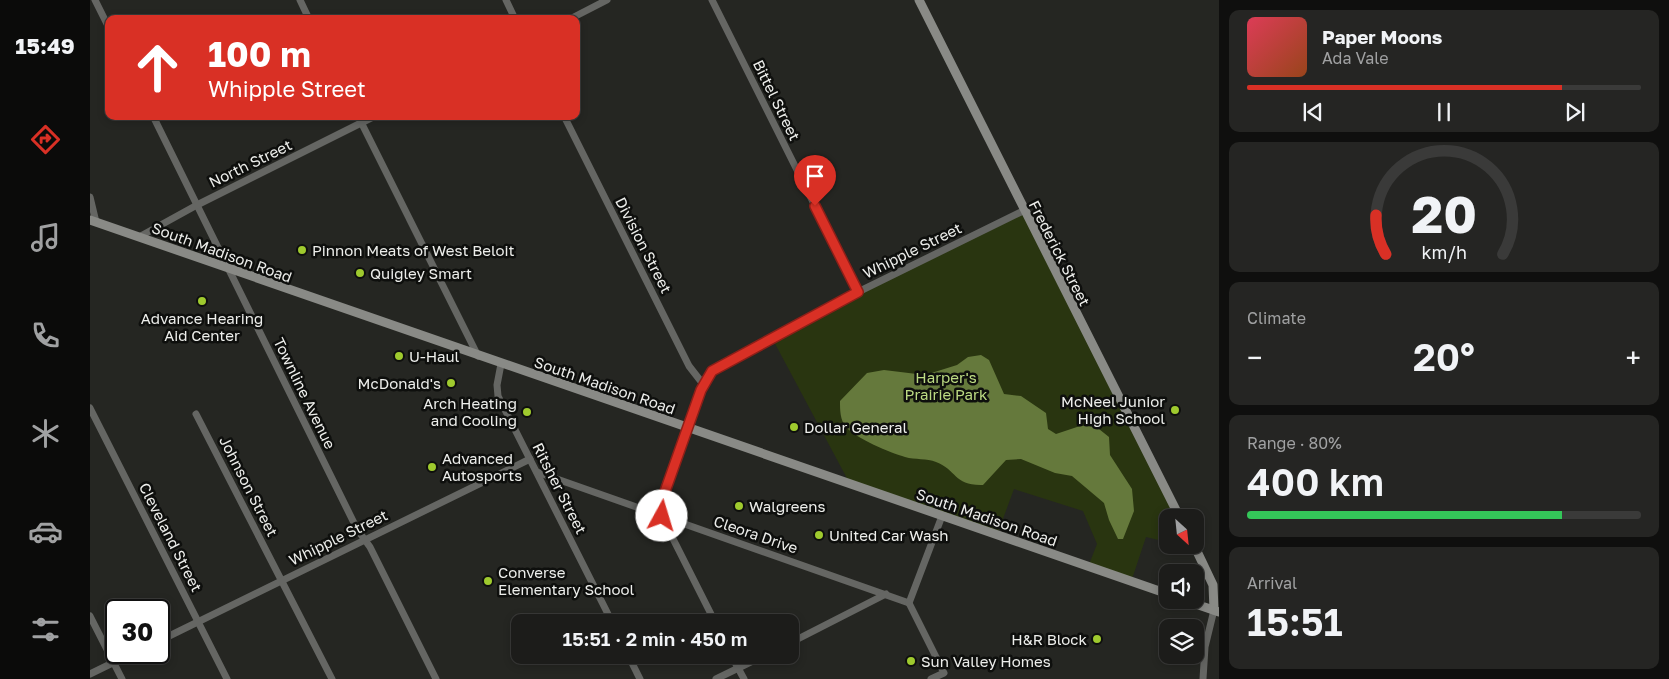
<!DOCTYPE html>
<html lang="en">
<head>
<meta charset="utf-8">
<style>
	:root { --surface:#1c1c1a; --page:#252523; --text:#f1f3f6; --muted:#a0a1a2; --line:#3a3a39; --accent:#d93025 }
	body { margin:0; font-family:"Golos Text",sans-serif; background:var(--page); color:var(--text); height:100vh; display:flex; flex-direction:column; font-size:19px; white-space:nowrap }
	* { box-sizing:border-box; margin:0 }
	p { font-size:16px; color:var(--muted) }
	.icon { flex:none; width:28px; height:28px; fill:none; stroke:currentColor; stroke-width:2; stroke-linecap:round; stroke-linejoin:round }
	.map { position:relative; flex:1; overflow:hidden }
	.sheet { display:flex; flex-direction:column; gap:10px; padding:10px; background:#0f0f0e; width:450px }
	.sheet>* { flex:none }
	.top-card { position:absolute; left:15px; top:15px; width:475px; height:105px; border-radius:10px; box-shadow:0 2px 8px #0003,0 0 0 1px var(--line); background:#d93025; color:#fff; overflow:hidden }
	.needle { width:32px; rotate:153deg }
	.controls { position:absolute; left:1069px; top:509px; display:grid; gap:10px }
	.controls a { display:grid; place-items:center; width:45px; height:45px; border-radius:10px; background:var(--surface); box-shadow:0 2px 8px #0003,0 0 0 1px var(--line); font-size:25px }
	.speed { position:absolute; left:15px; top:599px; display:flex; gap:10px; font-size:25px; font-weight:700; text-align:center }
	.speed>* { display:grid; place-content:center; width:65px; height:65px; border-radius:50%; background:var(--surface); box-shadow:0 2px 8px #0003,0 0 0 1px var(--line); line-height:1 }
	.speed .limit { border:2px solid #111; border-radius:8px; background:#fff; color:#111 }
	.pin { position:absolute; display:grid; place-items:center; width:42px; height:42px; color:#fff; margin:-51px -21px; border-radius:50% 50% 50% 0; rotate:-45deg; box-shadow:0 0 5px #0007 }
	.pin .icon { rotate:45deg }
	.me { position:absolute; width:55px; margin:-28px; rotate:6deg; stroke-linejoin:round; filter:drop-shadow(0 0 4px #0008) }
	.turn { display:flex; align-items:center; gap:18px; height:105px; padding:0 20px; font-size:22px }
	.turn .icon { width:65px; height:65px; stroke-width:2.5 }
	.turn b { display:block; font-size:35px; line-height:42px }
	.big { font-size:38px; font-weight:600; line-height:1.1 }
	.sheet .widget { flex:1; display:flex; flex-direction:column; justify-content:center; gap:8px; min-width:0; padding:0 18px; border-radius:10px; background:var(--page) }
	.sheet .dial { align-items:center; gap:0 }
	.dial svg { height:130px; overflow:visible; fill:none; stroke:var(--line); stroke-width:7; stroke-linecap:round; text-anchor:middle }
	.dial text { fill:var(--text); stroke:none }
	.song { display:flex; align-items:center; gap:15px }
	.cover { width:60px; height:60px; border-radius:8px; background:linear-gradient(135deg,hsl(350 70% 55%),hsl(20 70% 35%)) }
	.played { height:5px; border-radius:2px; background:linear-gradient(90deg,var(--accent) 80%,var(--line) 80%) }
	.keys { display:flex; justify-content:space-around; direction:ltr }
	.heat { display:flex; justify-content:space-between; align-items:center; font-size:28px; direction:ltr }
	.charge { height:8px; border-radius:4px; background:linear-gradient(90deg,#34c759 80%,var(--line) 0) }
	.trip { position:absolute; left:421px; top:614px; width:288px; height:50px; border-radius:10px; background:var(--surface); box-shadow:0 2px 8px #0003,0 0 0 1px var(--line); font-weight:600; line-height:50px; text-align:center }
	main { display:flex; flex:1; min-height:0 }
	.tabs { display:flex; flex-direction:column; width:90px; justify-content:space-around; align-items:center; background:#0b0b0a; color:var(--muted) }
	.tabs .icon { width:35px; height:35px }
	.tabs .active { color:var(--accent) }
	.tabs b { font-size:22px; color:var(--text) }
	.map>svg:first-child { display:block }
	.green { fill:#293510 }
	.water { fill:#65793c }
	.lines { fill:none; stroke-linecap:round; stroke-linejoin:round }
	.street { stroke:#656663; stroke-width:7 }
	.secondary { stroke:#898a86; stroke-width:9 }
	.route-casing { stroke:#8d1f18; stroke-width:12 }
	.route { stroke:#d93025; stroke-width:9 }
	.poi-dot { fill:#9fca2e; stroke:#0e0f0d; stroke-width:2 }
	.labels { text-anchor:middle; dominant-baseline:central; stroke-width:5; stroke-linejoin:round; paint-order:stroke }
	.street-label { font-size:15px; fill:#edeeeb; stroke:#0e0f0d }
	.poi-label { font-size:15px; fill:#edeeeb; stroke:#0e0f0d; text-anchor:start }
	.park-label { font-size:15px; fill:#bcdb83; stroke:#0e0f0d }
</style>
</head>
<body>
<main>
<nav class="tabs">
<b>15:49</b>
<svg class="icon active" aria-label="directions" viewBox="0 0 24 24"><path d="M12 3l9 9-9 9-9-9zM9 14v-3h6M13 9l2 2-2 2"/></svg>
<svg class="icon" aria-label="music" viewBox="0 0 24 24"><path d="M9 18V5l10-2v13"/><circle cx="6" cy="18" r="3"/><circle cx="16" cy="16" r="3"/></svg>
<svg class="icon" aria-label="phone" viewBox="0 0 24 24"><path d="M5 4h4l2 5-3 2q2 4 5 5l2-3 5 2v4C11 20 4 13 5 4z"/></svg>
<svg class="icon" aria-label="climate" viewBox="0 0 24 24"><path d="M12 3v18M4 7l16 10M4 17L20 7"/></svg>
<svg class="icon" aria-label="car" viewBox="0 0 24 24"><path d="M5 17H2v-5l4-1 3-4h7l3 4 3 1v5h-3M9 17h6M6 11h13"/><circle cx="7" cy="17" r="2"/><circle cx="17" cy="17" r="2"/></svg>
<svg class="icon" aria-label="filters" viewBox="0 0 24 24"><path d="M4 7h16M4 17h16"/><circle cx="9" cy="7" r="2"/><circle cx="15" cy="17" r="2"/></svg>
</nav>
<div class="map">
<svg width="1129" height="679" viewBox="0 0 1129 679">
	<rect width="100%" height="100%" fill="#252622"/>
	<!-- green -->
	<path class="green" d="M933 211 1090 517 1078 518 1077 542 1056 537 1041 582 998 567 1007 544 993 511 924 489 907 535 760 484 682 338Z"/>
	<!-- water -->
	<path class="water" d="M891 355 899 360 914 394 931 396 956 413 958 429 966 434 990 426 1004 425 1019 437 1020 455 1042 489 1044 511 1033 539H1028L1019 520 1014 503 982 476 965 473 931 459 916 460 893 485C864 486 867 470 846 462 837 458 825 460 815 457 801 453 765 438 756 427 750 420 750 410 750 401L777 373 794 370 835 375 867 365 878 357Z"/>
	<g class="lines">
		<!-- street -->
		<g class="street">
			<path d="M5 0 19 28"/>
			<path d="M210 0 219 19"/>
			<path d="M416 0 425 19"/>
			<path d="M622 0 768 292"/>
			<path d="M480 19 517 0"/>
			<path d="M63 116 267 529 280 547 346 679"/>
			<path d="M268 116 388 356"/>
			<path d="M474 116 599 366 613 384"/>
			<path d="M0 197 6 222"/>
			<path d="M49 237 107 205 285 116"/>
			<path d="M411 364 407 385 408 396 522 622"/>
			<path d="M0 408 137 679"/>
			<path d="M106 414 242 679"/>
			<path d="M447 472 819 603"/>
			<path d="M0 616 32 679"/>
			<path d="M625 622 572 517 570 508 618 376 627 366 768 292 933 211"/>
			<path d="M69 641 440 459"/>
			<path d="M700 643 796 594"/>
			<path d="M538 655 550 679"/>
			<path d="M641 655 654 679"/>
			<path d="M0 674 45 652"/>
			<path d="M626 679 675 655"/>
			<path d="M841 679 854 673 819 603 852 516"/>
			<path d="M1113 679 1115 647 1124 610"/>
		</g>
		<!-- secondary -->
		<g class="secondary">
			<path d="M829 0 1090 518"/>
			<path d="M0 220 1078 594"/>
			<path d="M1104 545 1123 585 1124 610"/>
			<path d="M1094 600 1129 612"/>
		</g>
	</g>
	<g class="lines">
		<!-- route casing -->
		<g class="route-casing">
			<path id="route" d="M572 516V500L611 390 622 371 768 292 725 206"/>
		</g>
		<!-- route -->
		<use href="#route" class="route"/>
	</g>
	<!-- markers -->
	<g class="poi-dot">
		<circle cx="212" cy="250" r="5"/>
		<circle cx="270" cy="273" r="5"/>
		<circle cx="112" cy="301" r="5"/>
		<circle cx="309" cy="356" r="5"/>
		<circle cx="361" cy="383" r="5"/>
		<circle cx="1085" cy="410" r="5"/>
		<circle cx="437" cy="412" r="5"/>
		<circle cx="704" cy="427" r="5"/>
		<circle cx="342" cy="467" r="5"/>
		<circle cx="649" cy="506" r="5"/>
		<circle cx="729" cy="535" r="5"/>
		<circle cx="398" cy="581" r="5"/>
		<circle cx="1007" cy="639" r="5"/>
		<circle cx="821" cy="661" r="5"/>
	</g>
	<g class="labels">
		<!-- street labels -->
		<g class="street-label">
			<text transform="translate(687 100) rotate(64)">Bittel Street</text>
			<text transform="translate(160 163) rotate(-26)">North Street</text>
			<text transform="translate(554 245) rotate(63)">Division Street</text>
			<text transform="translate(822 250) rotate(-26)">Whipple Street</text>
			<text transform="translate(132 252) rotate(20)">South Madison Road</text>
			<text transform="translate(970 253) rotate(63)">Frederick Street</text>
			<text transform="translate(515 385) rotate(19)">South Madison Road</text>
			<text transform="translate(215 393) rotate(64)">Townline Avenue</text>
			<text transform="translate(159 486) rotate(63)">Johnson Street</text>
			<text transform="translate(470 488) rotate(63)">Ritsher Street</text>
			<text transform="translate(897 517) rotate(19)">South Madison Road</text>
			<text transform="translate(666 534) rotate(19)">Cleora Drive</text>
			<text transform="translate(81 537) rotate(63)">Cleveland Street</text>
			<text transform="translate(248 537) rotate(-26)">Whipple Street</text>
		</g>
		<!-- poi labels -->
		<g class="poi-label">
			<text x="222" y="250">Pinnon Meats of West Beloit</text>
			<text x="280" y="273">Quigley Smart</text>
			<text x="112" y="318" text-anchor="middle">Advance Hearing<tspan x="112" dy="17">Aid Center</tspan></text>
			<text x="319" y="356">U-Haul</text>
			<text x="351" y="383" text-anchor="end">McDonald's</text>
			<text x="1075" y="401" text-anchor="end">McNeel Junior<tspan x="1075" dy="17">High School</tspan></text>
			<text x="427" y="403" text-anchor="end">Arch Heating<tspan x="427" dy="17">and Cooling</tspan></text>
			<text x="714" y="427">Dollar General</text>
			<text x="352" y="458">Advanced<tspan x="352" dy="17">Autosports</tspan></text>
			<text x="659" y="506">Walgreens</text>
			<text x="739" y="535">United Car Wash</text>
			<text x="408" y="572">Converse<tspan x="408" dy="17">Elementary School</tspan></text>
			<text x="997" y="639" text-anchor="end">H&amp;R Block</text>
			<text x="831" y="661">Sun Valley Homes</text>
		</g>
		<!-- park labels -->
		<g class="park-label">
			<text x="856" y="377">Harper's<tspan x="856" dy="17">Prairie Park</tspan></text>
		</g>
	</g>
</svg>
<div class="controls">
<a><svg class="needle" viewBox="-14 -14 28 28"><path d="M0-13l5 13h-10z" fill="#e53935"/><path d="M0 13l5-13h-10z" fill="#a0a1a2"/></svg></a>
<a><svg class="icon" aria-label="sound" viewBox="0 0 24 24"><path d="M4 9h4l5-4v14l-5-4H4zM17 9q2 3 0 6"/></svg></a>
<a><svg class="icon" aria-label="layers" viewBox="0 0 24 24"><path d="M12 4l9 5-9 5-9-5zM3 14l9 5 9-5"/></svg></a>
</div>
<div class="speed"><div class="limit">30</div></div>
<div class="pin" style="left:725px;top:206px;background:#d93025"><svg class="icon" aria-label="arrive" viewBox="0 0 24 24"><path d="M6 21V4h12l-3 4 3 4H6"/></svg></div>
<svg class="me" style="left:572px;top:516px" viewBox="-20 -20 40 40"><circle r="19" fill="#fff"/><path d="M0-13L10 11 0 6-10 11z" fill="#d93025"/></svg>
<div class="trip">15:51 · 2 min · 450 m</div>
<div class="top-card">
<div class="turn"><svg class="icon" aria-label="ahead" viewBox="0 0 24 24"><path d="M12 20V5M6 11l6-6 6 6"/></svg><div><b>100 m</b>Whipple Street</div></div>
</div>
</div>
<section class="sheet">
<div class="widget">
<div class="song"><i class="cover"></i><div><b>Paper Moons</b><p>Ada Vale</p></div></div>
<div class="played"></div>
<div class="keys"><svg class="icon" aria-label="previous" viewBox="0 0 24 24"><path d="M18 5L8 12l10 7zM5 5v14"/></svg><svg class="icon" aria-label="pause" viewBox="0 0 24 24"><path d="M8 5v14M16 5v14"/></svg><svg class="icon" aria-label="next" viewBox="0 0 24 24"><path d="M6 5l10 7-10 7zM19 5v14"/></svg></div>
</div>
<div class="widget dial"><svg viewBox="0 0 100 80">
<path d="M14 69A42 42 0 1 1 86 69"/>
<path d="M14 69A42 42 0 0 1 8 45" stroke="#d93025"/>
<text x="50" y="56" font-size="32" font-weight="700">20</text>
<text x="50" y="72" font-size="11">km/h</text>
</svg></div>
<div class="widget"><p>Climate</p>
<div class="heat"><a>−</a><b class="big">20°</b><a>+</a></div>
</div>
<div class="widget"><p>Range · 80%</p><b class="big">400 km</b><div class="charge"></div></div>
<div class="widget"><p>Arrival</p><b class="big">15:51</b></div>
</section>
</main>
</body>
</html>
